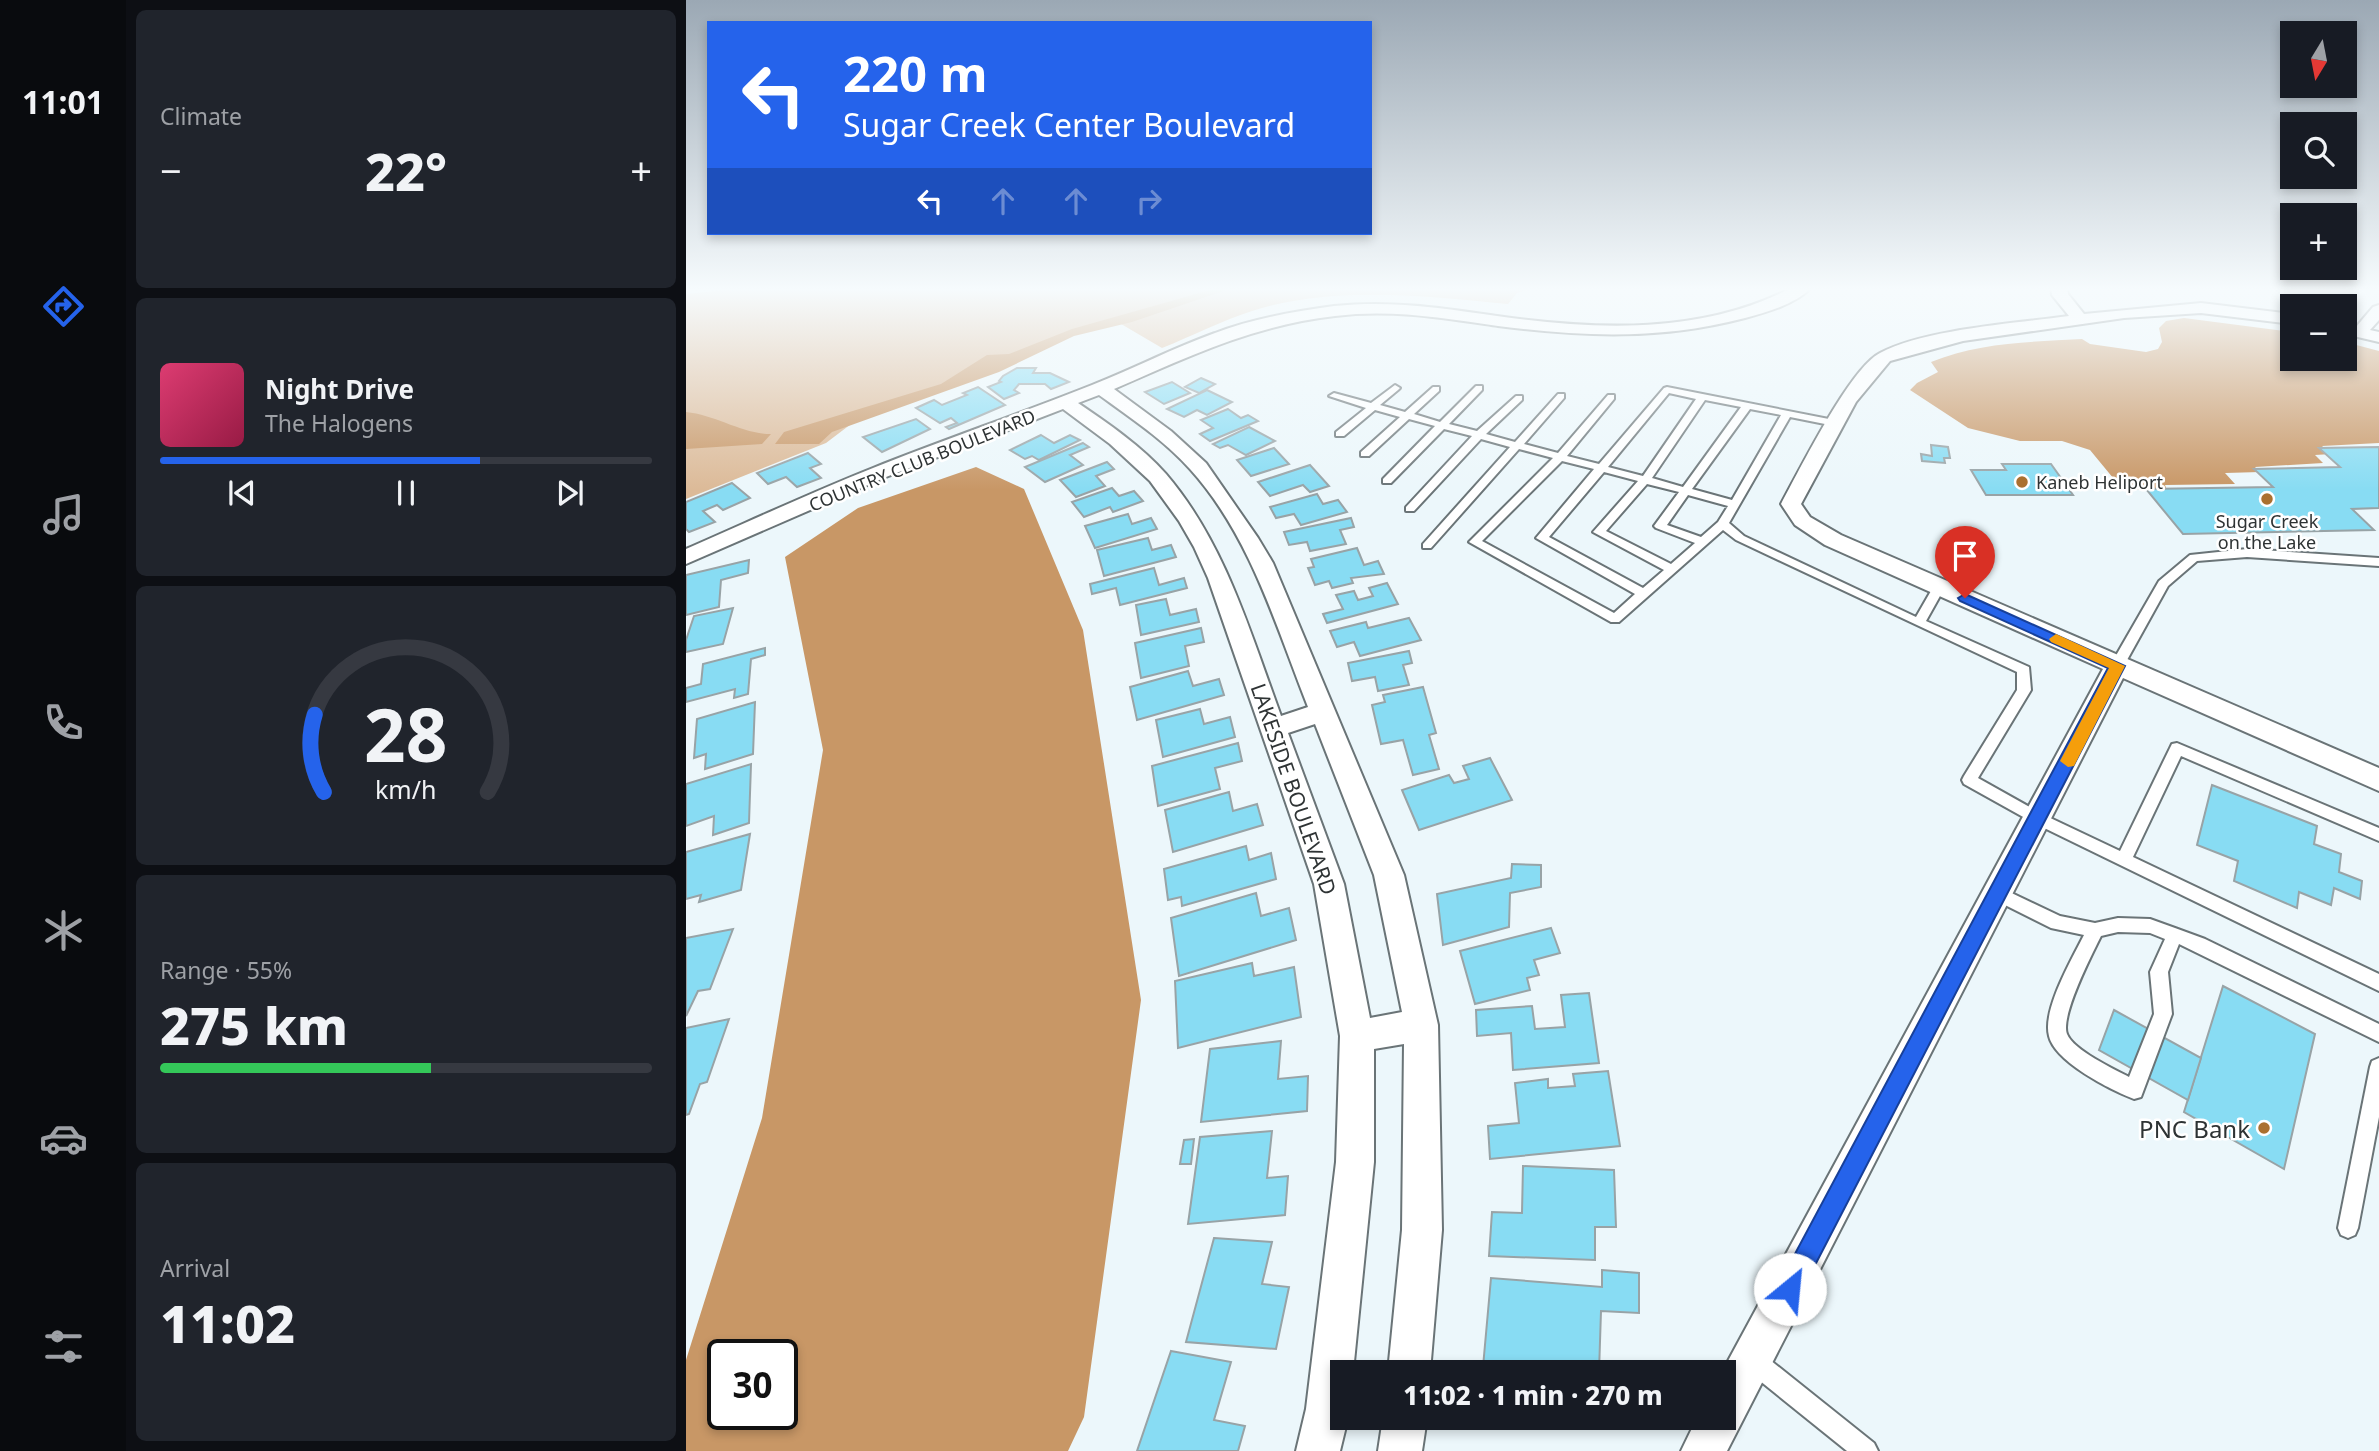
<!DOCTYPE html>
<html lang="en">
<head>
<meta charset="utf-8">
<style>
	:root { --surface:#171b24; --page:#20242c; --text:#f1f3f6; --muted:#9ea1a6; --line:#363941; --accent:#2563eb }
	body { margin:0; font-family:"Noto Sans",sans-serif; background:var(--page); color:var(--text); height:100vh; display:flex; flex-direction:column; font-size:26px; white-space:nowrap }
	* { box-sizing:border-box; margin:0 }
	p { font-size:23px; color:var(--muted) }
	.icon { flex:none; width:38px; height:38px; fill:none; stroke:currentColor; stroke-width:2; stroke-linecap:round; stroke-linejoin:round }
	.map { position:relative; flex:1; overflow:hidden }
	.side { display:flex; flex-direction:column; gap:10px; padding:10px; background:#0d0f14; width:560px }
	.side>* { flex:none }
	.top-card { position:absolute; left:21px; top:21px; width:665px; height:214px; border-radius:0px; box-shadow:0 4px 10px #0003; background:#2563eb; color:#fff; overflow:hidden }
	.needle { width:46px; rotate:190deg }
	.controls { position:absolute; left:1594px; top:21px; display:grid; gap:14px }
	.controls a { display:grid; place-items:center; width:77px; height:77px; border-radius:0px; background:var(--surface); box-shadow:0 4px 10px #0003; font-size:35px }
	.speed { position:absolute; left:21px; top:1339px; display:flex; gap:14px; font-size:35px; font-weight:700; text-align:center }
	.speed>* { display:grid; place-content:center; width:91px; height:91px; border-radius:50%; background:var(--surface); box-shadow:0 4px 10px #0003; line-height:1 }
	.speed .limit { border:4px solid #111; border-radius:10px; background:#fff; color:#111 }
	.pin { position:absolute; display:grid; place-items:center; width:60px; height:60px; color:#fff; margin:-72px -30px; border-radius:50% 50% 50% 0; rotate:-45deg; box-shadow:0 0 7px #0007 }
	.pin .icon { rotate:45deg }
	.me { position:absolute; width:77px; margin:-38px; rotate:28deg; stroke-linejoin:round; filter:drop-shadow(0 0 5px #0008) }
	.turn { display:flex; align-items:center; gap:24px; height:147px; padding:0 21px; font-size:32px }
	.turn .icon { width:91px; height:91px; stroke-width:2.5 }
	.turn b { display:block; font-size:49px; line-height:60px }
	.lanes { display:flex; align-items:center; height:66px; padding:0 21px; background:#0003; justify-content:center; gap:35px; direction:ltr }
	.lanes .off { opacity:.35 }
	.big { font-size:52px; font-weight:800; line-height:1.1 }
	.side .card { flex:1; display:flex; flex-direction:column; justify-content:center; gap:10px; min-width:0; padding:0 24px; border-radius:10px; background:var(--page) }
	.side .dial { align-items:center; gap:0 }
	.dial svg { height:182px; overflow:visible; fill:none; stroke:var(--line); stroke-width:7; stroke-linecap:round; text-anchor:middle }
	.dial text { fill:var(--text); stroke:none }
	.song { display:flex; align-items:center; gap:21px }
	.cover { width:84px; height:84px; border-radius:10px; background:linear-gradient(135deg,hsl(340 70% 55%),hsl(340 70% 35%)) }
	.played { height:7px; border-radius:4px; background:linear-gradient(90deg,var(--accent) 65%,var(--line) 65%) }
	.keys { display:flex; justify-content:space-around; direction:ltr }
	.heat { display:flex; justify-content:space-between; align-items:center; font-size:38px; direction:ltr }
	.charge { height:10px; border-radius:5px; background:linear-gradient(90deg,#34c759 55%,var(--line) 0) }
	.trip { position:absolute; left:644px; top:1360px; width:406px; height:70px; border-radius:0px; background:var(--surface); box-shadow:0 4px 10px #0003; font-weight:800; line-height:70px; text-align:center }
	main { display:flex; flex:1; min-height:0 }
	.menu { display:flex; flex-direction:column; width:126px; justify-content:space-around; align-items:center; background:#090b0e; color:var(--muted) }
	.menu .icon { width:49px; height:49px }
	.menu .on { color:var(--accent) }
	.menu b { font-size:32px; color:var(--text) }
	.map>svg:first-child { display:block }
	.green { fill:#dcba98 }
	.water { fill:#c89766; fill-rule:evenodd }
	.building { fill:#88dcf3; stroke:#98a3a6; stroke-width:2 }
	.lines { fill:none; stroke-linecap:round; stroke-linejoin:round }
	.service-casing { stroke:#6a7477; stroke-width:4 }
	.minor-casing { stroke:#6a7477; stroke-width:4 }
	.service { fill:#fff; fill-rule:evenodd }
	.minor { fill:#fff; fill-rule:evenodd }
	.route { fill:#2563eb; stroke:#184099; stroke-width:2 }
	.slow { fill:#f59e0b }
	.poi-dot { fill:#aa7030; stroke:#fff; stroke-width:2.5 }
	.labels { text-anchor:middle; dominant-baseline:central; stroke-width:5; stroke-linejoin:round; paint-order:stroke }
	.far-street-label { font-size:18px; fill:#2e3334; stroke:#fff }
	.far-poi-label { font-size:18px; fill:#2e3334; stroke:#fff; text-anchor:start }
	.street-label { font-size:21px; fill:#2e3334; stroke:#fff }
	.near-poi-label { font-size:24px; fill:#2e3334; stroke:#fff; text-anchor:end }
</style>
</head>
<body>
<main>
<nav class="menu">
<b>11:01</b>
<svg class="icon on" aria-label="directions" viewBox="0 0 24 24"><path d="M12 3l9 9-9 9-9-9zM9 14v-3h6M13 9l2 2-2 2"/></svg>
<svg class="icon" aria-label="music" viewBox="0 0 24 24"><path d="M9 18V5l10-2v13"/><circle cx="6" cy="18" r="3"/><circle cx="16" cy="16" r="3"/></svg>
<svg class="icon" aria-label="phone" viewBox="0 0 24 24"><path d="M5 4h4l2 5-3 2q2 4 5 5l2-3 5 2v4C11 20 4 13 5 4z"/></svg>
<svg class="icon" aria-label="climate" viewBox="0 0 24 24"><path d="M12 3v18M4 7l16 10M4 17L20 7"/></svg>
<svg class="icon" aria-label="car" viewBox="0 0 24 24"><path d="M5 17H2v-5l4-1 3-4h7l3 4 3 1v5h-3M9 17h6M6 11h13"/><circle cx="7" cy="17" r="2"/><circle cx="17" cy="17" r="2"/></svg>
<svg class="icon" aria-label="filters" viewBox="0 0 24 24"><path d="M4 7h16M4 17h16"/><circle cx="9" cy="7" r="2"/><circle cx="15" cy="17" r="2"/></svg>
</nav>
<section class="side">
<div class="card"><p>Climate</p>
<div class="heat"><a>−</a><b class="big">22°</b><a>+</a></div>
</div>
<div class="card">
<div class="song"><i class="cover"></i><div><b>Night Drive</b><p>The Halogens</p></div></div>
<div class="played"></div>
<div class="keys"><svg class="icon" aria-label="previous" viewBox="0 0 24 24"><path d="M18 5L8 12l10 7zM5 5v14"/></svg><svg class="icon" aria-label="pause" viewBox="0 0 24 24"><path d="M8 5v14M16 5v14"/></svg><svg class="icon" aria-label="next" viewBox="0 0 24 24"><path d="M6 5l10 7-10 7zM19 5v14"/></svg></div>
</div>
<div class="card dial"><svg viewBox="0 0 100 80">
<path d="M14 69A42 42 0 1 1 86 69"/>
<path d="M14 69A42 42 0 0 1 10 35" stroke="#2563eb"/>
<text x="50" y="56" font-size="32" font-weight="700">28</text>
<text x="50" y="72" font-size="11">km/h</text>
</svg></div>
<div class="card"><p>Range · 55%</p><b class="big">275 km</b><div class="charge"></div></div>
<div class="card"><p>Arrival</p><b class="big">11:02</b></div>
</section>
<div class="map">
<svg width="1693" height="1451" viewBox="0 0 1693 1451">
	<rect width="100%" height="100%" fill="#ecf7fb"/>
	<!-- green -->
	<path class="green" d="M70 287H851L831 293 822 304C740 296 646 285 566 311 535 321 506 336 476 348L430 321 378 336 169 421 140 443 0 499V294Z"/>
	<!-- water -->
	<g class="water">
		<path d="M535 287H549L446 322 388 336 313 372 146 432 133 444H89L98 432 255 384 301 355 323 354 386 329Z"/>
		<path d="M1498 318 1606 332V359H1659V342L1693 351V443L1636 446 1645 454 1629 455 1637 463 1569 467 1574 472 1539 473 1549 484 1479 485 1480 488 1437 490 1404 450 1376 441H1334L1282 428 1224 390 1231 383 1252 372 1245 362C1293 342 1345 342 1396 339L1404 344 1460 352 1472 349 1476 342 1473 328 1480 321Z"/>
		<path d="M0 412C30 415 56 434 85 434L76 444 0 449Z"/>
		<path d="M290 467 338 489 397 630 455 1000 398 1417 382 1451H0V1360L76 1118 137 750 99 557 172 508ZM37 1354H96V1414H37Z"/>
	</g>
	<!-- building -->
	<g class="building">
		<path d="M331 368H350L347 373H364L383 382 365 389 359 384H333L328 390 333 393 318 399 302 387 315 382 313 381 317 376Z"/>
		<path d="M515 378 529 384 513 393 499 387Z"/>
		<path d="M486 382 504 393 478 404 459 392Z"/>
		<path d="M292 387 319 405 263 429 260 427 271 423 265 418 254 423 230 408 248 400 256 405 281 395 277 393Z"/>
		<path d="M521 390 546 402 521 415 511 410 498 417 481 409Z"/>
		<path d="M542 409 555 418 562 415 572 421 524 441 514 434 527 428 515 420Z"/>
		<path d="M230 419 244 429 196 452 177 437Z"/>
		<path d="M563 427 589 441 560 455 542 445 534 448 527 444Z"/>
		<path d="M355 435 368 443 384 435 394 440 353 460 346 456 339 459 324 450Z"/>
		<path d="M397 443 403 447 384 455 397 465 359 482 339 467Z"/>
		<path d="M1245 445 1262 447 1264 458H1258L1259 463 1236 461 1235 454 1246 456Z"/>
		<path d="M1693 447V508L1666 509 1688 530 1497 534 1460 489 1587 487 1568 469 1654 467 1633 448Z"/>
		<path d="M588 448 603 464 565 476 551 460Z"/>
		<path d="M122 453 135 464 124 468 135 478 111 487 100 477 82 484 71 473Z"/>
		<path d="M421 462 428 469 410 476 419 486 390 497 374 480Z"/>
		<path d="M1316 464H1365L1387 495H1300L1285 470H1320Z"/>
		<path d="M624 465 643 486 624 492 617 485 584 496 572 482Z"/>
		<path d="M46 483 64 498 37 510 31 505 17 511 29 522 3 532 0 529V502Z"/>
		<path d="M426 488 433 496 448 491 457 501 427 512 424 507 398 517 386 502Z"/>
		<path d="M631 494 637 504 652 500 661 512 615 525 608 514 590 518 584 507Z"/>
		<path d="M442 514 446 524 465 518 471 529 409 548 399 526Z"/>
		<path d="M665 518 668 527 654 530 660 544 624 551 621 542 603 545 598 532Z"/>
		<path d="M462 538 466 550 485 545 490 557 418 576 411 550Z"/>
		<path d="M671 548 678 565 692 561 698 574 665 578 667 583 646 588 643 581 629 585 622 568 628 567 625 559Z"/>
		<path d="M63 560 62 573 35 580 33 607 0 615V575Z"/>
		<path d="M468 568 473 585 498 578 501 588 434 605 430 588 406 594 404 584Z"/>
		<path d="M701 583 712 604 641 623 637 614 657 609 650 595 668 591 672 600 687 596 683 588Z"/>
		<path d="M480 599 484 615 510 609 513 622 455 635 450 605Z"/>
		<path d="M47 608 37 644 0 652V640L8 616Z"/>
		<path d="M723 618 735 640 674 656 668 642 651 647 644 631 680 622 682 628Z"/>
		<path d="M515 628 518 642 499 646 503 666 455 678 449 643Z"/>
		<path d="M79 648V655L65 659 62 694 48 698 49 689 0 702V688L15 684 17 664Z"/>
		<path d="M723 651 726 663 717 665 723 685 692 691 689 677 666 681 662 663Z"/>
		<path d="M502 671 507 686 533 679 538 695 451 720 444 687Z"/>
		<path d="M737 687 750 733 743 735 753 769 727 775 717 740 695 744 686 705 699 702 697 695Z"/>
		<path d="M69 702 67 754 19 769 20 754 8 758 11 719Z"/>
		<path d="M514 709 518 724 544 717 549 737 477 757 470 720Z"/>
		<path d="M552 743 556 761 529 768 534 789 472 806 466 766Z"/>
		<path d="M804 758 826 800 733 830 716 790 763 775 768 783 783 779 777 766Z"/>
		<path d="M65 764 63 823 27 835 28 816 0 826V784Z"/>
		<path d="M1526 785 1631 826 1628 844 1655 854 1653 872 1676 881 1674 899 1648 888 1645 905 1613 892 1611 908 1548 881 1552 861 1511 845Z"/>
		<path d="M543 792 547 811 571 804 577 825 487 852 479 810Z"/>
		<path d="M64 834 55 890 13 902 15 895 0 899V852Z"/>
		<path d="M560 846 563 860 585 853 590 879 496 906 495 897 482 900 478 869Z"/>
		<path d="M826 864 855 865V887L824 893 823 927 757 945 751 894 825 878Z"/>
		<path d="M570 893 575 916 603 908 610 940 493 976 485 918Z"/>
		<path d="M865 928 874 953 848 960 853 975 841 978 844 990 789 1004 774 951Z"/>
		<path d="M47 929 24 989 12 991 0 1016V938Z"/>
		<path d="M566 963 568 976 608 967 615 1017 492 1048 489 981Z"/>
		<path d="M1537 986 1629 1034 1598 1169 1498 1112Z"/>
		<path d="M903 993 913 1063 827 1070 825 1033 791 1036 790 1010 846 1006 849 1029 879 1027 875 995Z"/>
		<path d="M1428 1010 1515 1058 1502 1100 1413 1050Z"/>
		<path d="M43 1019 21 1082 14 1084 3 1114 0 1115V1028Z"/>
		<path d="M595 1041 592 1079 622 1076 621 1111 515 1122 524 1049Z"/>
		<path d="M922 1071 934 1146 804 1159 802 1126 833 1123 829 1083 862 1079V1088L889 1086 887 1074Z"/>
		<path d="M586 1131 581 1178 602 1176 599 1215 502 1224 514 1137Z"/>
		<path d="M508 1139 505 1164H494L498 1140Z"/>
		<path d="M837 1166 928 1170 930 1227H909V1260L803 1256 806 1212 836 1213Z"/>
		<path d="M528 1238 586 1242 576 1284 603 1287 590 1349 500 1342Z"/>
		<path d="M916 1270 953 1273V1313L915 1311 913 1372 797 1367 805 1278 916 1287Z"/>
		<path d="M485 1351 545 1362 528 1420 559 1426 552 1451H451Z"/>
	</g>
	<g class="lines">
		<!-- service casing -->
		<g class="service-casing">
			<g id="service">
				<path d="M709 385 714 388 712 390 694 405 719 412 747 387H753V391L728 414 754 422 790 386H796V390L763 424 791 431 830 396H836V400L800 434 829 442 872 394H878V398L838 444 872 453 922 395H928V399L881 456 913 464 978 388 981 387 1153 421 1154 423 1149 426 1104 417 1043 523 1058 536 1230 617 1249 584H1257L1259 587 1240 621 1343 667 1345 690 1292 778 1358 815 1434 851 1484 748 1486 744 1491 743 1693 828V841L1495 756 1447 857 1693 974V991L1348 823 1278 784 1276 780 1278 776 1331 690V672L1050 540 1037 530 933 622H925L783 542 867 458 833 449 745 548H737V544L824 447 795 439 728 511H720V507L786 436 758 429 705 483H697V479L749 426 723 419 683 456H675V452L714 417 689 410 658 436H650V432L680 408 643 396 648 393 685 403ZM983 393 1010 399 957 476 922 467ZM1019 400 1055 407 997 487 966 478ZM1064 409 1095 415 1046 500 1006 489ZM876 461 908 469 850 538 949 594 928 613 796 541ZM918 472 952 481 907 532 978 570 957 588 863 537ZM961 484 993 492 968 526 970 528 1009 543 985 564 920 531ZM1002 495 1042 506 1032 522 1015 537 981 525Z"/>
				<path d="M1561 549 1693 558V566L1561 557 1511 561 1482 586 1436 669H1426L1424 666 1473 581 1504 555Z"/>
				<path d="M1313 887 1374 916 1409 923 1432 918 1464 919 1489 928 1519 939 1693 1024V1042L1493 944 1482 972 1486 1014 1455 1097 1448 1099C1425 1090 1369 1062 1363 1036 1356 1010 1386 959 1398 935L1365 928 1307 899 1305 894 1307 889ZM1432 932 1464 933 1479 939 1464 972 1468 1014 1443 1077C1428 1069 1387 1050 1381 1034 1374 1016 1406 954 1415 936Z"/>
				<path d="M1693 1058V1117L1672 1228 1669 1235 1662 1238 1655 1235 1652 1228 1684 1067 1686 1061Z"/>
				<path d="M1066 1349 1074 1352 1188 1443 1192 1451H1161L1058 1368 1055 1360 1058 1352Z"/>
			</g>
		</g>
		<!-- minor casing -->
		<g class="minor-casing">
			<g id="minor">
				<path d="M1107 287H1126C1110 304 1081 312 1059 318 975 340 898 337 812 326 757 318 705 309 649 316 568 325 501 357 428 389L485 431 520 463 572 538 587 563 718 875 752 1025 756 1230 744 1372H702L716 1230 718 1044 688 1049V1162L667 1372H656V1418H662L654 1451H610L620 1409 650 1162 654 1036 628 884 522 578 508 547 493 521 464 481 424 444 377 409 200 477 0 564V549C62 522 124 493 187 468 260 439 333 414 406 385 447 369 487 348 529 333 565 319 610 311 648 306 704 300 756 308 811 316 910 330 1016 335 1107 287ZM413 395C445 418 478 440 504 469 564 535 590 626 622 707L595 716C564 632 539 543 480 474 455 446 423 424 392 403ZM629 724 688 875 716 1012 684 1018 658 884 602 733Z"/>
				<path d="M1365 287H1381L1382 294 1398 314 1515 303 1606 314V324L1515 313 1438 318 1277 341 1204 361 1170 402 1115 504 1124 517 1155 535 1693 768V791L1437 678 1041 1451H995L1011 1418H1038L1036 1372 1417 669 1139 545 1109 525 1095 504C1113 471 1164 368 1194 353 1239 329 1332 323 1383 316L1366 295Z"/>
				<path d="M1693 305V320L1684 330 1693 332V342L1659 334V324L1670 327 1687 307Z"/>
				<path d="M697 1418H741L736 1451H692Z"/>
			</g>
		</g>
		<!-- service -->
		<use href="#service" class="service"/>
		<!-- minor -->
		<use href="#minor" class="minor"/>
	</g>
	<!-- sky -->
	<linearGradient id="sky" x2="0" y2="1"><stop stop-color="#9ba8b4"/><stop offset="0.59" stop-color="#f6fbfd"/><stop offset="1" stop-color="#f6fbfd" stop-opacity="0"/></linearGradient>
	<rect width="1693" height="490" fill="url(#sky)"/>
	<!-- route -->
	<path class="route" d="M1279 594 1439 666 1112 1298 1104 1301 1095 1298 1091 1289 1095 1280 1422 668 1274 601 1272 598Z"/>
	<!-- slow -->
	<path class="slow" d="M1370 634 1439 666 1388 766 1382 767 1374 761 1423 668 1365 642 1363 639Z"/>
	<!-- markers -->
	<g class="poi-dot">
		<circle cx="1336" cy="482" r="7"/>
		<circle cx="1581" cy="499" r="7"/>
		<circle cx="1578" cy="1128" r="7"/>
	</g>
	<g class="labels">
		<!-- far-street labels -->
		<g class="far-street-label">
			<text transform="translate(236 460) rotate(-22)">COUNTRY CLUB BOULEVARD</text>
		</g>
		<!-- far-poi labels -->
		<g class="far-poi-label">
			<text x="1350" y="482">Kaneb Heliport</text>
			<text x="1581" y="521" text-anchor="middle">Sugar Creek<tspan x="1581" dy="21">on the Lake</tspan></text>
		</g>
		<!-- street labels -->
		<g class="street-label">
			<text transform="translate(608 789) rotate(71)">LAKESIDE BOULEVARD</text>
		</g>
		<!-- near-poi labels -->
		<g class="near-poi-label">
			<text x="1564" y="1128">PNC Bank</text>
		</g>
	</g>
</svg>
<div class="controls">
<a><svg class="needle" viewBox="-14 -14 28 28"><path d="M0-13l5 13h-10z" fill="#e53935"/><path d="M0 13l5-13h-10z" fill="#9ea1a6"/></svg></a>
<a><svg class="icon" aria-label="search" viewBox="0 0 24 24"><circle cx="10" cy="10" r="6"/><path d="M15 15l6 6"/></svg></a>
<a>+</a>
<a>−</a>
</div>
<div class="speed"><div class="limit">30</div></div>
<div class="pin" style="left:1279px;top:598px;background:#d93025"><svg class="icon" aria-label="arrive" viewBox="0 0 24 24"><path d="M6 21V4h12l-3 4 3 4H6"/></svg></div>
<svg class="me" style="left:1104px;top:1289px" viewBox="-20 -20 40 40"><circle r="19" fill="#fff"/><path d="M0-13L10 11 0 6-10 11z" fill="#2563eb"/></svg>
<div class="trip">11:02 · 1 min · 270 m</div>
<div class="top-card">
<div class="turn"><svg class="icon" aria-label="left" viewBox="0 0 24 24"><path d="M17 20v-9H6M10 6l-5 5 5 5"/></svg><div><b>220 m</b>Sugar Creek Center Boulevard</div></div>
<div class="lanes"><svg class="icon" aria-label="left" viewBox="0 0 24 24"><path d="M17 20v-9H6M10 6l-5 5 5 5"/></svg><svg class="icon off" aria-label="ahead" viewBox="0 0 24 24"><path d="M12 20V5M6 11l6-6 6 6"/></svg><svg class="icon off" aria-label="ahead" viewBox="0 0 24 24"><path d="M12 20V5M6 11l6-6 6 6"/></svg><svg class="icon off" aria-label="right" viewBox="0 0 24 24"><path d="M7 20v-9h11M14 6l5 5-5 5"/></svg></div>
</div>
</div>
</main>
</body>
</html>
